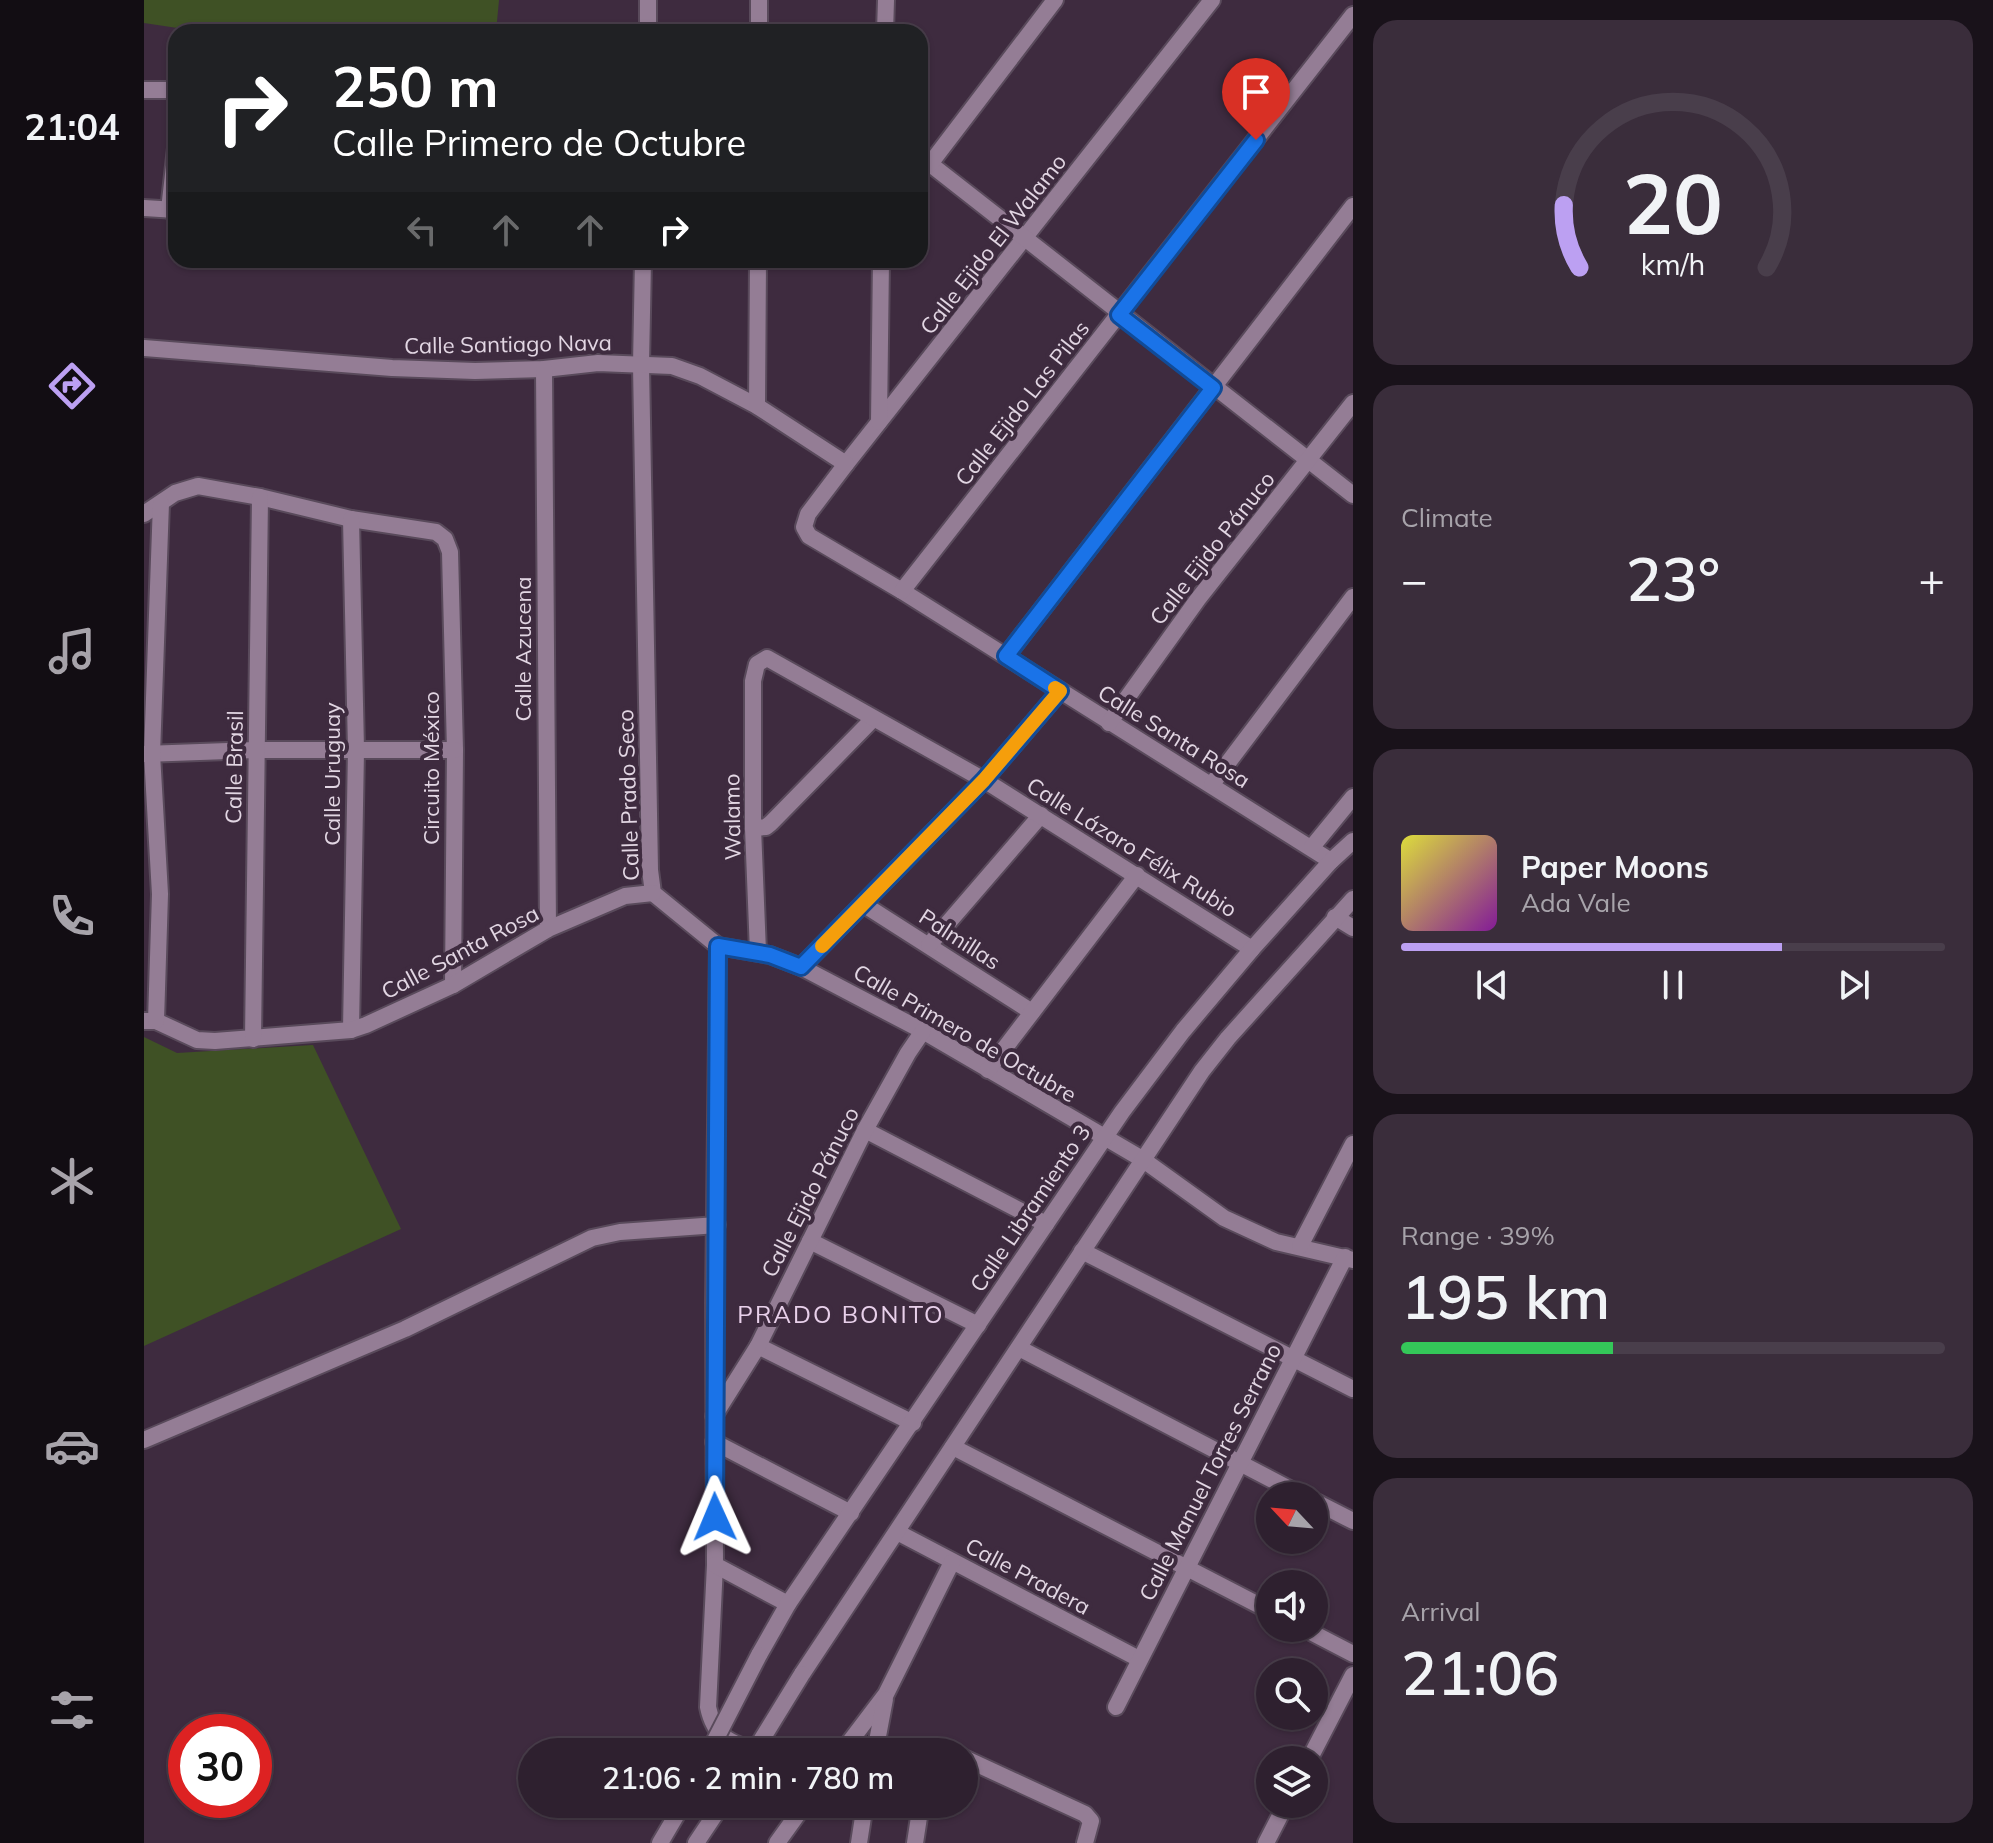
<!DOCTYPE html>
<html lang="en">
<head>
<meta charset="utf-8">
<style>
	:root { --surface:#2e202f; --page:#3a2d3b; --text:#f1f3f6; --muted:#a7a3aa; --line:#493e4b; --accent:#bca0f2 }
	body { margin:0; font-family:Mulish,sans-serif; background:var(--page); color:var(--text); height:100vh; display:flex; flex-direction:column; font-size:30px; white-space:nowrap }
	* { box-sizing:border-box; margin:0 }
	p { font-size:26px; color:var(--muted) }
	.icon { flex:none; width:44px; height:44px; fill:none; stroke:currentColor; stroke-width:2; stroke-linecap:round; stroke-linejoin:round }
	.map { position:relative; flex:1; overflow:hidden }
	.panel { display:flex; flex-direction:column; gap:20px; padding:20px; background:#19121a; width:640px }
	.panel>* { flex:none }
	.hud { position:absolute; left:24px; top:24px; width:760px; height:244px; border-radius:24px; box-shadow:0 2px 6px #0004,0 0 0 2px var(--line); background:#202124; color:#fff; overflow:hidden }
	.needle { width:52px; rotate:296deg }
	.tools { position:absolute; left:1112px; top:1482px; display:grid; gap:16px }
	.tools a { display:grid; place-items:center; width:72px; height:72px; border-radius:50%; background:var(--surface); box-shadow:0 2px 6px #0004,0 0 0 2px var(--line); font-size:40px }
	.speed { position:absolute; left:24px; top:1714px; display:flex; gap:16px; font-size:40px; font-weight:700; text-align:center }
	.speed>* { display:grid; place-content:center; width:104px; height:104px; border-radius:50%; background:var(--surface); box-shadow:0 2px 6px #0004,0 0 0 2px var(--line); line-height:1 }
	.speed .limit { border:12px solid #d22; background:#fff; color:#111 }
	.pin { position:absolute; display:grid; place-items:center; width:68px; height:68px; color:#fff; margin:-82px -34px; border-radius:50% 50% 50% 0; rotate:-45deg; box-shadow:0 0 8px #0007 }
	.pin .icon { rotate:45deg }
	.me { position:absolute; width:88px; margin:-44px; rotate:359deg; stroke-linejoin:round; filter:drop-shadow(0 0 6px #0008) }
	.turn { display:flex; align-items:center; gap:28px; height:168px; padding:0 32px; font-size:36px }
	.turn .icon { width:104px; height:104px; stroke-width:2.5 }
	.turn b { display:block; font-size:56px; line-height:68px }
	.lanes { display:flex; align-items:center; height:76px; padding:0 32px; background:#0003; justify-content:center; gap:40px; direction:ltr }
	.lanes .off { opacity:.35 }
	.big { font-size:60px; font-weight:600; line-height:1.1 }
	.panel .widget { flex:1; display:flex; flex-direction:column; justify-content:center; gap:12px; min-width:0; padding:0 28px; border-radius:24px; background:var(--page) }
	.panel .dial { align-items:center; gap:0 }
	.dial svg { height:208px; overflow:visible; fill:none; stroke:var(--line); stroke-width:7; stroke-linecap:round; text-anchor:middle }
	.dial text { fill:var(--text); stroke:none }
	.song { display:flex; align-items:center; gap:24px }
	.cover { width:96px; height:96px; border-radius:12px; background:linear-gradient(135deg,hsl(60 70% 55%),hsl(290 70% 35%)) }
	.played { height:8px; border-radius:4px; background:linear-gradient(90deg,var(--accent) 70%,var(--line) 70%) }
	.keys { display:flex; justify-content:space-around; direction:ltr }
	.heat { display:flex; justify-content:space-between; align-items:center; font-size:44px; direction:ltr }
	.charge { height:12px; border-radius:6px; background:linear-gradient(90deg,#34c759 39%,var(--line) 0) }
	.trip { position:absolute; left:374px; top:1738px; width:460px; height:80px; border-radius:40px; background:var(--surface); box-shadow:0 2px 6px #0004,0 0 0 2px var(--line); font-weight:600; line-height:80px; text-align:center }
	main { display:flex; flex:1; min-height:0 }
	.menu { display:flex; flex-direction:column; width:144px; justify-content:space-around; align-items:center; background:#120d13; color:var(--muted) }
	.menu .icon { width:56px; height:56px }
	.menu .selected { color:var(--accent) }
	.menu b { font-size:36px; color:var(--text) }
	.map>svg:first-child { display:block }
	.green { fill:#3f5125 }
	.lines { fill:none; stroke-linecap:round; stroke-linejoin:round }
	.minor-casing { stroke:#594a5b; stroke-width:20 }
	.minor { stroke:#947d95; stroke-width:16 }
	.minor-bridge-casing { stroke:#594a5b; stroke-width:20; stroke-linecap:butt }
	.minor-bridge { stroke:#947d95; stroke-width:16 }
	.route-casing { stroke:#114b97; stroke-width:20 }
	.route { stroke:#1a73e8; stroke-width:14 }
	.slow { stroke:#f59e0b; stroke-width:14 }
	.labels { text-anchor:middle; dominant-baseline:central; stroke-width:8; stroke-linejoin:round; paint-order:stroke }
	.street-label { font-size:22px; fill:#e2d6e3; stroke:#3e2b3f }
	.neighbourhood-label { font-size:24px; letter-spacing:2px; fill:#e8d0ea; stroke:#3e2b3f }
</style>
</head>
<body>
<main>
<nav class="menu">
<b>21:04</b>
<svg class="icon selected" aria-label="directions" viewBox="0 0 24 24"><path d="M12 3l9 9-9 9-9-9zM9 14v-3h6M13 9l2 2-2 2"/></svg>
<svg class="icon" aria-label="music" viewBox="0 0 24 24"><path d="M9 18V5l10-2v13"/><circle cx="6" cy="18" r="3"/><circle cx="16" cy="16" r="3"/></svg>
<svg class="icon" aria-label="phone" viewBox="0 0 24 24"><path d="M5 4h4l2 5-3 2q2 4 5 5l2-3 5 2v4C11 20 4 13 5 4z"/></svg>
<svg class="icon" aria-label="climate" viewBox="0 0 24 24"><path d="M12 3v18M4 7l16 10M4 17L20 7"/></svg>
<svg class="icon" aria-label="car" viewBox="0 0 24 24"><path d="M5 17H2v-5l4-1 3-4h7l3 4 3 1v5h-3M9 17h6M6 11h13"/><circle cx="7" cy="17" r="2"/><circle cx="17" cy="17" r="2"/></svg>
<svg class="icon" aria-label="filters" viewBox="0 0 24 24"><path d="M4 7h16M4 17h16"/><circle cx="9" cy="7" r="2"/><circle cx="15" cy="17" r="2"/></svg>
</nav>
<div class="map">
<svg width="1209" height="1843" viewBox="0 0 1209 1843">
	<rect width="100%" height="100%" fill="#3e2b3f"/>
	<!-- green -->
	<g class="green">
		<path d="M0 0H355L352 32H60L0 23Z"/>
		<path d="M0 1037 33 1053 169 1045 257 1229 0 1346Z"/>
	</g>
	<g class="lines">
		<!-- minor casing -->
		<g class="minor-casing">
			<g id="minor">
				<path d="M615 0V32"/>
				<path d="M1068 0 702 464 664 514 660 527 665 536 758 591 1187 861"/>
				<path d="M504 32V0"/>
				<path d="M741 32 742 0"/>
				<path d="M0 90H32"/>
				<path d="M776 156 1209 495"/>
				<path d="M786 164 911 0"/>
				<path d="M0 208 32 210"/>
				<path d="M25 210 32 148"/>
				<path d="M499 260 497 365 506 870 509 893 574 946"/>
				<path d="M0 348 248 368 331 371 400 369 454 363 528 366 556 376 613 406 702 464"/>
				<path d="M400 369 404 929"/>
				<path d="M613 406 614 260"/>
				<path d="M735 422 737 260"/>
				<path d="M0 514 31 493 54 486 116 497 207 519 292 532 301 539 306 552 311 750 309 985"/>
				<path d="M207 519 212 750 207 1030"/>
				<path d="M758 591 1209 15"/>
				<path d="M862 656 1209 206"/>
				<path d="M965 723 1054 599 1209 403"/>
				<path d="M0 754 112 750H311"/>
				<path d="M1068 784 1209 597"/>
				<path d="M609 828 622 827 627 823 729 719"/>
				<path d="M1168 847 1209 797"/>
				<path d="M719 904 888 1012"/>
				<path d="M1191 917 1209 928"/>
				<path d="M785 945 897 815"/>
				<path d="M574 946 570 1303 571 1565 564 1707C570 1737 586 1743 613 1752"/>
				<path d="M574 946 626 955 657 967 779 1031 998 1159 1080 1218 1132 1242 1209 1260"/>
				<path d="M614 952 609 828V681L613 664 623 658 840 780 1108 949"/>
				<path d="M657 967 840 780 916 691"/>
				<path d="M0 1021H12L53 1040 71 1041 207 1030 222 1025 309 985 404 929 481 896 509 893"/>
				<path d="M12 1021 16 894 8 754 17 503"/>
				<path d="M109 1039 116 497"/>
				<path d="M844 1070 993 875"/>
				<path d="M721 1130 902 1224"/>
				<path d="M666 1241 834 1325"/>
				<path d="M1156 1246 1209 1144"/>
				<path d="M938 1251 1209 1389"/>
				<path d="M614 1346 769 1423"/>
				<path d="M875 1348 1159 1496"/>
				<path d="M570 1416 614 1346 721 1130 764 1053 779 1031"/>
				<path d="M0 1440 261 1329 448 1238 476 1232 573 1225"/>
				<path d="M570 1442 707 1513"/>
				<path d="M809 1447 1126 1611"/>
				<path d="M1170 1501 1209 1521"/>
				<path d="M753 1532 995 1659"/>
				<path d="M571 1565 644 1604"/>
				<path d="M1159 1628 1209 1654"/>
				<path d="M615 1655 644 1604 978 1112 1039 1031 1108 949 1187 861 1209 841"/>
				<path d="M658 1674 1058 1071 1084 1038 1209 899"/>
				<path d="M972 1707 1201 1257"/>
				<path d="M698 1752 742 1694 808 1562"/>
				<path d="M731 1752 741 1699"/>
				<path d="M788 1752 796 1747 807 1752"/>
				<path d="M820 1758 941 1814 947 1821 941 1843"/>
				<path d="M1165 1760 1209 1675"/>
				<path d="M516 1843 539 1804"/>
				<path d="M552 1843 578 1804"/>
				<path d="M633 1843 661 1804"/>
				<path d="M715 1843 721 1804"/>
				<path d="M771 1843 777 1804"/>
				<path d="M1122 1843 1142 1804"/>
			</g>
		</g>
		<!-- minor -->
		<use href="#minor" class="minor"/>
		<!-- minor-bridge casing -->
		<g class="minor-bridge-casing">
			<g id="minor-bridge">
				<path d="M565 1752 615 1655"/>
				<path d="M610 1752 658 1674"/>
			</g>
		</g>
		<!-- minor-bridge -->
		<use href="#minor-bridge" class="minor-bridge"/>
	</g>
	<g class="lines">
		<!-- route casing -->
		<g class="route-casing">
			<path id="route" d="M571 1517 574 946 626 955 657 967 840 780 916 691 862 656 1069 388 975 315 1112 140"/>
		</g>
		<!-- route -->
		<use href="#route" class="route"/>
		<!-- slow -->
		<path class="slow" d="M678 946 840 780 916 691 911 688"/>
	</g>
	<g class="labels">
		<!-- street labels -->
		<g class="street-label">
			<text transform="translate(849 244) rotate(-52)">Calle Ejido El Walamo</text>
			<text transform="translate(364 344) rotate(-1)">Calle Santiago Nava</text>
			<text transform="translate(878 403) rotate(-52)">Calle Ejido Las Pilas</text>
			<text transform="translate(1068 548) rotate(-52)">Calle Ejido Pánuco</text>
			<text transform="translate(379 649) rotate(-90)">Calle Azucena</text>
			<text transform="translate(1030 736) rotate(32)">Calle Santa Rosa</text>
			<text transform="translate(90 767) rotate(-89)">Calle Brasil</text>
			<text transform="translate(287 768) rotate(-90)">Circuito México</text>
			<text transform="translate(188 774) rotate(-90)">Calle Uruguay</text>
			<text transform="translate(484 795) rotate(-92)">Calle Prado Seco</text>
			<text transform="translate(588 817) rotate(-91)">Walamo</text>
			<text transform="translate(988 847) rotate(32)">Calle Lázaro Félix Rubio</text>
			<text transform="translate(816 939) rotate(33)">Palmillas</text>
			<text transform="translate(316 952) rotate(-28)">Calle Santa Rosa</text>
			<text transform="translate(821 1033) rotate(30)">Calle Primero de Octubre</text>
			<text transform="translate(666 1192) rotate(-63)">Calle Ejido Pánuco</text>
			<text transform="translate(886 1208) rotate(-56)">Calle Libramiento 3</text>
			<text transform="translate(1066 1472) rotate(-63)">Calle Manuel Torres Serrano</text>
			<text transform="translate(884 1576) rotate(28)">Calle Pradera</text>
		</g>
		<!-- neighbourhood labels -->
		<g class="neighbourhood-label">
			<text x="697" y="1314">PRADO BONITO</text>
		</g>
	</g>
</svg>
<div class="tools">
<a><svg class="needle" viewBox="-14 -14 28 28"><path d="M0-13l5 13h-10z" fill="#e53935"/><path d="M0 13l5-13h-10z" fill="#a7a3aa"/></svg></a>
<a><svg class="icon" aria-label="sound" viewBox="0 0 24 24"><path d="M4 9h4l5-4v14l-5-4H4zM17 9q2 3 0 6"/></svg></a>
<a><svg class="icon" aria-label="search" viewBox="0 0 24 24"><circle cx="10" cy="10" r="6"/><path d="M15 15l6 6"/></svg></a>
<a><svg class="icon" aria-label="layers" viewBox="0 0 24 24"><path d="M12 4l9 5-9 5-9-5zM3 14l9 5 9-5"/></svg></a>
</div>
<div class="speed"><div class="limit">30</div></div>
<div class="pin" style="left:1112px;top:140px;background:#d93025"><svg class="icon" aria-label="arrive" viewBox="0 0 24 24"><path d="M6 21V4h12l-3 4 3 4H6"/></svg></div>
<svg class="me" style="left:571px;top:1517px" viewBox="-20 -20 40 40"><path d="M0-17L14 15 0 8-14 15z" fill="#1a73e8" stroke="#fff" stroke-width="4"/></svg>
<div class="trip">21:06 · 2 min · 780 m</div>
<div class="hud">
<div class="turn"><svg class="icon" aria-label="right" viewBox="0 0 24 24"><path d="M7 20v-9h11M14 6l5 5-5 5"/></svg><div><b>250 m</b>Calle Primero de Octubre</div></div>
<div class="lanes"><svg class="icon off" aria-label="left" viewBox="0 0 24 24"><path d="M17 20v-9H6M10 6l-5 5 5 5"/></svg><svg class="icon off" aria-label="ahead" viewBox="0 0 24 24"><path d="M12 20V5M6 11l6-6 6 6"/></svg><svg class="icon off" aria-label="ahead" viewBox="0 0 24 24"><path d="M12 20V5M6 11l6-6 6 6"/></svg><svg class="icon" aria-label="right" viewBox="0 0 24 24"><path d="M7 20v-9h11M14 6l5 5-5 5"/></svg></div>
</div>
</div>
<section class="panel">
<div class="widget dial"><svg viewBox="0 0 100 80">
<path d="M14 69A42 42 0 1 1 86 69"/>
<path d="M14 69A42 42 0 0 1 8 45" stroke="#bca0f2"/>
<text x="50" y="56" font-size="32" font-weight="700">20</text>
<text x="50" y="72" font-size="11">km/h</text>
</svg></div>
<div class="widget"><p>Climate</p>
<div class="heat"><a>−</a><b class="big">23°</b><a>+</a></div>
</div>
<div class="widget">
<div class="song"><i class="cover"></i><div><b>Paper Moons</b><p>Ada Vale</p></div></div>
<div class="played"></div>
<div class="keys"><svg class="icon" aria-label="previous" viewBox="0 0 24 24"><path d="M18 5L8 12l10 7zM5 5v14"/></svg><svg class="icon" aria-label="pause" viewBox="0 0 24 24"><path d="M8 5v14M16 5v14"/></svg><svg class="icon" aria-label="next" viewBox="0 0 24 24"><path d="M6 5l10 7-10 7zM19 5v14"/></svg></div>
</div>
<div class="widget"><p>Range · 39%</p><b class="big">195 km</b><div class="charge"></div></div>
<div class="widget"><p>Arrival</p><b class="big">21:06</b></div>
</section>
</main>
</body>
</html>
